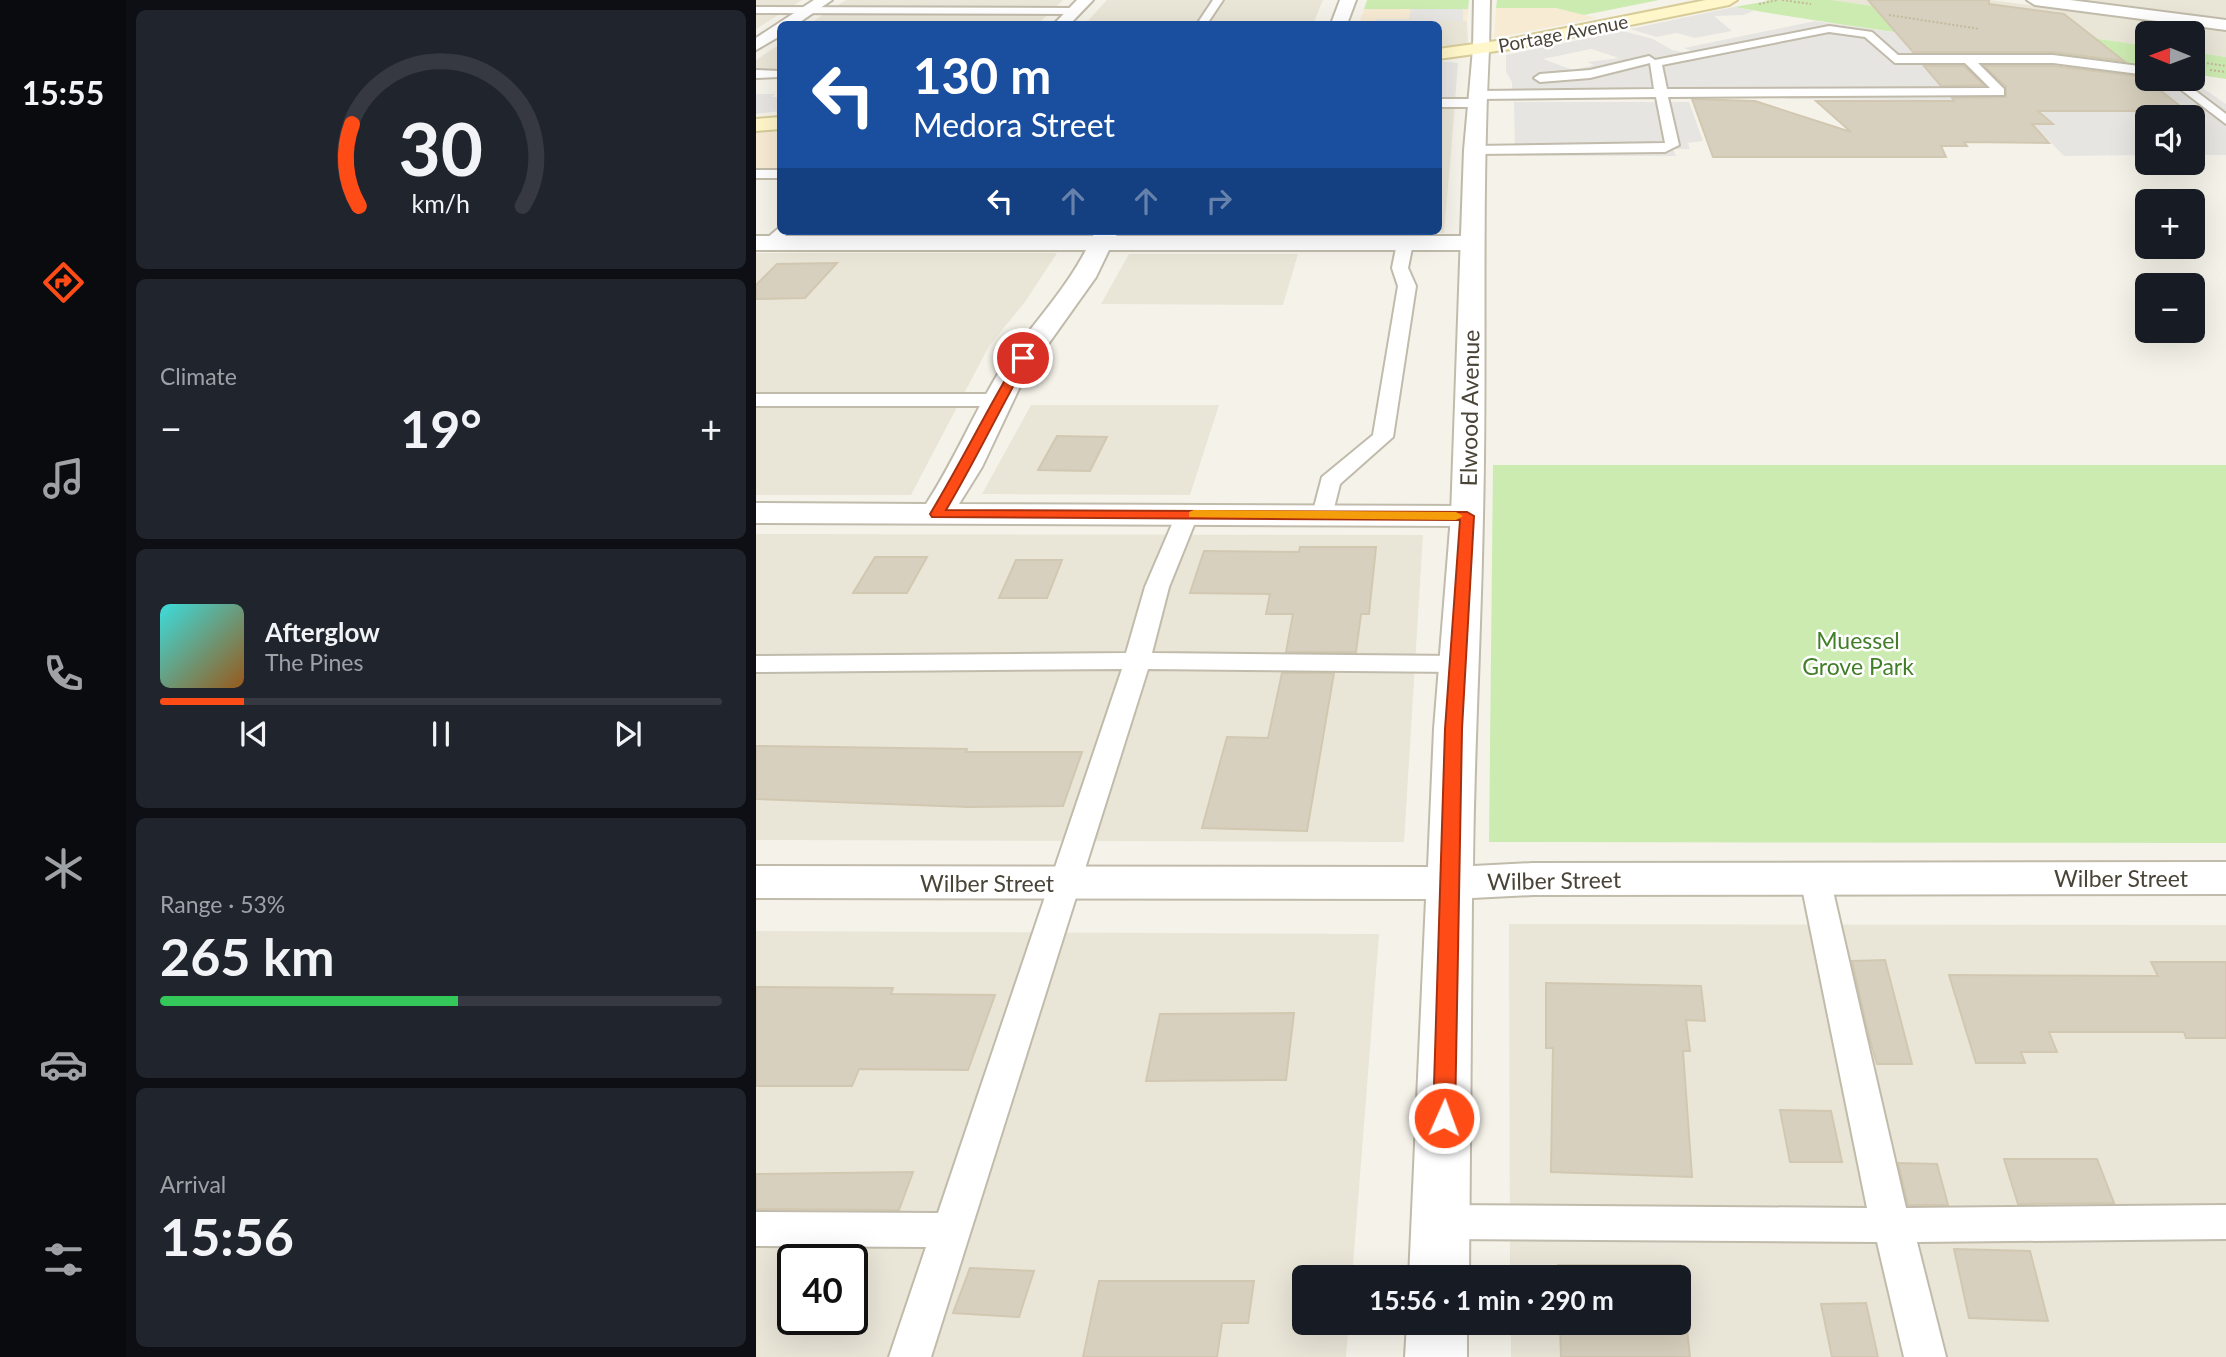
<!DOCTYPE html>
<html lang="en">
<head>
<meta charset="utf-8">
<style>
	:root { --surface:#171b24; --page:#20242c; --text:#f1f3f6; --muted:#9ea1a6; --line:#363941; --accent:#ff4c17 }
	body { margin:0; font-family:Lato,sans-serif; background:var(--page); color:var(--text); height:100vh; display:flex; flex-direction:column; font-size:26px; white-space:nowrap }
	* { box-sizing:border-box; margin:0 }
	p { font-size:23px; color:var(--muted) }
	.icon { flex:none; width:38px; height:38px; fill:none; stroke:currentColor; stroke-width:2; stroke-linecap:round; stroke-linejoin:round }
	.map { position:relative; flex:1; overflow:hidden }
	.sheet { display:flex; flex-direction:column; gap:10px; padding:10px; background:#0d0f14; width:630px }
	.sheet>* { flex:none }
	.hud { position:absolute; left:21px; top:21px; width:665px; height:214px; border-radius:10px; box-shadow:0 7px 28px #0002; background:#1a4fa0; color:#fff; overflow:hidden }
	.needle { width:46px; rotate:271deg }
	.buttons { position:absolute; left:1379px; top:21px; display:grid; gap:14px }
	.buttons a { display:grid; place-items:center; width:70px; height:70px; border-radius:10px; background:var(--surface); box-shadow:0 7px 28px #0002; font-size:35px }
	.speed { position:absolute; left:21px; top:1244px; display:flex; gap:14px; font-size:35px; font-weight:700; text-align:center }
	.speed>* { display:grid; place-content:center; width:91px; height:91px; border-radius:50%; background:var(--surface); box-shadow:0 7px 28px #0002; line-height:1 }
	.speed .limit { border:4px solid #111; border-radius:10px; background:#fff; color:#111 }
	.pin { position:absolute; display:grid; place-items:center; width:60px; height:60px; color:#fff; margin:-30px; border:4px solid #fff; border-radius:50%; box-shadow:0 2px 7px #0007 }
	.me { position:absolute; width:77px; margin:-38px; rotate:2deg; stroke-linejoin:round; filter:drop-shadow(0 0 5px #0008) }
	.turn { display:flex; align-items:center; gap:24px; height:147px; padding:0 21px; font-size:32px }
	.turn .icon { width:91px; height:91px; stroke-width:2.5 }
	.turn b { display:block; font-size:49px; line-height:60px }
	.lanes { display:flex; align-items:center; height:66px; padding:0 21px; background:#0003; justify-content:center; gap:35px; direction:ltr }
	.lanes .off { opacity:.35 }
	.big { font-size:52px; font-weight:700; line-height:1.1 }
	.sheet .tile { flex:1; display:flex; flex-direction:column; justify-content:center; gap:10px; min-width:0; padding:0 24px; border-radius:10px; background:var(--page) }
	.sheet .dial { align-items:center; gap:0 }
	.dial svg { height:182px; overflow:visible; fill:none; stroke:var(--line); stroke-width:7; stroke-linecap:round; text-anchor:middle }
	.dial text { fill:var(--text); stroke:none }
	.song { display:flex; align-items:center; gap:21px }
	.cover { width:84px; height:84px; border-radius:10px; background:linear-gradient(135deg,hsl(180 70% 55%),hsl(30 70% 35%)) }
	.played { height:7px; border-radius:4px; background:linear-gradient(90deg,var(--accent) 15%,var(--line) 15%) }
	.keys { display:flex; justify-content:space-around; direction:ltr }
	.heat { display:flex; justify-content:space-between; align-items:center; font-size:38px; direction:ltr }
	.charge { height:10px; border-radius:5px; background:linear-gradient(90deg,#34c759 53%,var(--line) 0) }
	.trip { position:absolute; left:536px; top:1265px; width:399px; height:70px; border-radius:10px; background:var(--surface); box-shadow:0 7px 28px #0002; font-weight:700; line-height:70px; text-align:center }
	main { display:flex; flex:1; min-height:0 }
	.tabs { display:flex; flex-direction:column; width:126px; justify-content:space-around; align-items:center; background:#090b0e; color:var(--muted) }
	.tabs .icon { width:49px; height:49px }
	.tabs .active { color:var(--accent) }
	.tabs b { font-size:32px; color:var(--text) }
	.map>svg:first-child { display:block }
	.residential { fill:#e9e5d7; fill-rule:evenodd }
	.commercial { fill:#f7ebd4 }
	.green { fill:#ccebb1 }
	.parking { fill:#e7e5e1; fill-rule:evenodd }
	.building { fill:#d7d0be; stroke:#d2c8b1; stroke-width:2 }
	.lines { fill:none; stroke-linecap:round; stroke-linejoin:round }
	.service-casing { stroke:#c1bbab; stroke-width:4 }
	.minor-casing { stroke:#c1bbab; stroke-width:4 }
	.tertiary-casing { stroke:#c1bbab; stroke-width:4 }
	.secondary-casing { stroke:#d7cb98; stroke-width:4 }
	.path { stroke:#c4b99c; stroke-width:2; stroke-dasharray:2 2; stroke-linecap:butt }
	.service { fill:#fff; fill-rule:evenodd }
	.minor { fill:#fff; fill-rule:evenodd }
	.tertiary { fill:#fff; fill-rule:evenodd }
	.secondary { fill:#fff6ca; fill-rule:evenodd }
	.route { fill:#ff4c17; stroke:#a6310f; stroke-width:2 }
	.slow { fill:#f59e0b }
	.labels { text-anchor:middle; dominant-baseline:central; stroke-width:5; stroke-linejoin:round; paint-order:stroke }
	.far-street-label { font-size:19px; fill:#494437; stroke:#fff }
	.street-label { font-size:23px; fill:#494437; stroke:#fff }
	.park-label { font-size:23px; fill:#417e27; stroke:#fff }
</style>
</head>
<body>
<main>
<nav class="tabs">
<b>15:55</b>
<svg class="icon active" aria-label="directions" viewBox="0 0 24 24"><path d="M12 3l9 9-9 9-9-9zM9 14v-3h6M13 9l2 2-2 2"/></svg>
<svg class="icon" aria-label="music" viewBox="0 0 24 24"><path d="M9 18V5l10-2v13"/><circle cx="6" cy="18" r="3"/><circle cx="16" cy="16" r="3"/></svg>
<svg class="icon" aria-label="phone" viewBox="0 0 24 24"><path d="M5 4h4l2 5-3 2q2 4 5 5l2-3 5 2v4C11 20 4 13 5 4z"/></svg>
<svg class="icon" aria-label="climate" viewBox="0 0 24 24"><path d="M12 3v18M4 7l16 10M4 17L20 7"/></svg>
<svg class="icon" aria-label="car" viewBox="0 0 24 24"><path d="M5 17H2v-5l4-1 3-4h7l3 4 3 1v5h-3M9 17h6M6 11h13"/><circle cx="7" cy="17" r="2"/><circle cx="17" cy="17" r="2"/></svg>
<svg class="icon" aria-label="filters" viewBox="0 0 24 24"><path d="M4 7h16M4 17h16"/><circle cx="9" cy="7" r="2"/><circle cx="15" cy="17" r="2"/></svg>
</nav>
<section class="sheet">
<div class="tile dial"><svg viewBox="0 0 100 80">
<path d="M14 69A42 42 0 1 1 86 69"/>
<path d="M14 69A42 42 0 0 1 11 33" stroke="#ff4c17"/>
<text x="50" y="56" font-size="32" font-weight="700">30</text>
<text x="50" y="72" font-size="11">km/h</text>
</svg></div>
<div class="tile"><p>Climate</p>
<div class="heat"><a>−</a><b class="big">19°</b><a>+</a></div>
</div>
<div class="tile">
<div class="song"><i class="cover"></i><div><b>Afterglow</b><p>The Pines</p></div></div>
<div class="played"></div>
<div class="keys"><svg class="icon" aria-label="previous" viewBox="0 0 24 24"><path d="M18 5L8 12l10 7zM5 5v14"/></svg><svg class="icon" aria-label="pause" viewBox="0 0 24 24"><path d="M8 5v14M16 5v14"/></svg><svg class="icon" aria-label="next" viewBox="0 0 24 24"><path d="M6 5l10 7-10 7zM19 5v14"/></svg></div>
</div>
<div class="tile"><p>Range · 53%</p><b class="big">265 km</b><div class="charge"></div></div>
<div class="tile"><p>Arrival</p><b class="big">15:56</b></div>
</section>
<div class="map">
<svg width="1470" height="1357" viewBox="0 0 1470 1357">
	<rect width="100%" height="100%" fill="#f5f3e9"/>
	<!-- residential -->
	<g class="residential">
		<path d="M0 0H46L0 29Z"/>
		<path d="M90 0H307L282 24H53Z"/>
		<path d="M351 0H455L439 24H329Z"/>
		<path d="M468 0H567L557 24H452Z"/>
		<path d="M1076 0H1235L1470 32V57L1437 52V33H1391V46Z"/>
		<path d="M1314 0H1470V20Z"/>
		<path d="M679 21H711L712 44 683 47 682 24H679Z"/>
		<path d="M24 44V72H0V60Z"/>
		<path d="M683 105H699L688 233 543 232 682 231Z"/>
		<path d="M0 253H301L269 302 233 346 155 495H0Z"/>
		<path d="M373 254H542L527 305 345 304Z"/>
		<path d="M275 405H463L434 495 226 494Z"/>
		<path d="M0 534 667 535 648 842 0 840Z"/>
		<path d="M753 924 1470 925V1357H755V1323H922V1278L754 1277Z"/>
		<path d="M0 931 623 934 596 1277 548 1278V1323H593L590 1357H0ZM37 1260H96V1320H37Z"/>
	</g>
	<!-- commercial -->
	<g class="commercial">
		<path d="M740 8H800L841 18 738 38Z"/>
		<path d="M608 9H712L711 21H680L679 24H603Z"/>
		<path d="M24 131V172L0 171V133Z"/>
	</g>
	<!-- green -->
	<g class="green">
		<path d="M611 0H713L712 9H608Z"/>
		<path d="M741 0H903L828 15 800 8H740Z"/>
		<path d="M1010 0H1076L1391 46V68C1253 47 1115 31 978 7L1012 1Z"/>
		<path d="M1437 52 1470 57V79L1437 74Z"/>
		<path d="M737 465H1470V843L733 842Z"/>
	</g>
	<!-- parking -->
	<g class="parking">
		<path d="M978 7 998 11 987 15 958 16 976 31 939 38 921 33 901 37 874 29Z"/>
		<path d="M655 9H707V21H680L679 24H618L620 19H653Z"/>
		<path d="M1059 21 1391 68V78L1386 74H1318L1306 64H1230L1266 101 1033 99 1022 97 756 101V82L750 72V55L867 31 897 39 916 50 932 53 938 52 928 48ZM1146 39H1175L1192 57H1161ZM835 49 863 58 831 62 838 65 817 70 787 59Z"/>
		<path d="M683 61 702 63 699 101H683Z"/>
		<path d="M1392 79H1434L1470 104V155H1437V117H1391V155L1308 156 1278 125 1298 124 1284 111 1432 112Z"/>
		<path d="M0 94H19L16 97H24V111L0 114Z"/>
		<path d="M758 102H933L947 141 932 143 934 149H917L920 156H759Z"/>
	</g>
	<!-- building -->
	<g class="building">
		<path d="M1112 0H1233V4L1308 14 1368 61 1297 52H1157Z"/>
		<path d="M1168 66H1208L1228 85 1185 86Z"/>
		<path d="M1228 66H1297L1388 77 1430 111H1282L1297 124H1276L1293 143 1208 142 1211 146H1185L1190 157H957L936 99 999 101 1095 132 1060 101H1198L1196 98 1250 97V87Z"/>
		<path d="M81 263 49 298 0 299V285L21 264Z"/>
		<path d="M301 436 351 437 334 471 282 470Z"/>
		<path d="M544 547H620L613 614H605L600 652H530L537 614H510L514 594 434 593 448 551 543 552Z"/>
		<path d="M119 557H171L151 593H97Z"/>
		<path d="M260 560H306L291 598H243Z"/>
		<path d="M526 673H578L551 831 446 828 471 737 512 738Z"/>
		<path d="M0 746 211 749 210 752H326L307 806 212 807 0 799Z"/>
		<path d="M1129 960 1156 1064H1121L1112 1033 1096 961Z"/>
		<path d="M1395 962H1470V1038H1430L1428 1032H1293L1301 1052H1265L1269 1063H1220L1193 975 1402 976Z"/>
		<path d="M790 983 945 986 949 1021 930 1020 934 1051H927L936 1177 795 1172 797 1048H790Z"/>
		<path d="M0 987 137 988 135 994 239 995 212 1070 103 1069 96 1086H0Z"/>
		<path d="M538 1013 530 1080 390 1081 404 1014Z"/>
		<path d="M1024 1110 1075 1111 1086 1162H1034Z"/>
		<path d="M1248 1159H1341L1358 1203 1262 1204Z"/>
		<path d="M1142 1163 1181 1164 1192 1205H1152Z"/>
		<path d="M157 1172 143 1210 0 1209V1174Z"/>
		<path d="M1198 1249 1274 1251 1292 1321 1213 1318Z"/>
		<path d="M802 1265H924L934 1357H805L804 1323H922V1278H802Z"/>
		<path d="M214 1268 278 1271 263 1317 197 1313Z"/>
		<path d="M343 1281H498L492 1323H466L461 1357H327Z"/>
		<path d="M1110 1303 1122 1357H1076L1065 1304Z"/>
	</g>
	<g class="lines">
		<!-- service casing -->
		<g class="service-casing">
			<g id="service">
				<path d="M457 0H467L451 24H441Z"/>
				<path d="M0 7 319 8 324 11 319 14 0 13Z"/>
				<path d="M1073 26 1116 32 1142 55H1297L1391 67V75L1297 63H1222L1248 89V95L912 97 923 145 909 152 718 154 711 150 718 146 909 143 900 97 722 99 716 95 722 91 898 89 894 63 834 78 784 82 778 78 784 74 834 70 893 56 899 60ZM1073 32 1109 37 1139 63H1209L1234 88 911 89 906 65Z"/>
				<path d="M0 70 24 71V77L0 78Z"/>
				<path d="M1411 79H1424L1470 114V124Z"/>
				<path d="M682 99H721L727 103 721 107H682Z"/>
				<rect x="0" y="170" width="24" height="8"/>
				<path d="M24 227V231H34L18 247H6L4 244Z"/>
				<path d="M649 238 657 243 652 268 660 286 637 437 584 484 575 520H559L556 515 566 477 617 435 642 286 636 268 641 243Z"/>
				<path d="M0 394H242L252 400 242 406H0Z"/>
				<path d="M431 508 439 510 442 515 413 587 396 653 702 656 711 659 715 664 711 669 702 672 392 669 175 1357H133L170 1247 0 1246V1212L182 1213 366 669 0 672V656L370 653 389 587 420 515 423 510Z"/>
				<path d="M1059 867 1070 870 1074 878 1150 1208 1470 1205V1239L1161 1242 1190 1357H1148L1121 1242 685 1239 671 1234 665 1222 671 1210 685 1205 1111 1208 1044 878 1048 870Z"/>
			</g>
		</g>
		<!-- minor casing -->
		<g class="minor-casing">
			<g id="minor">
				<path d="M58 0H76L41 24H24V36L0 50V38Z"/>
				<path d="M321 0H337L314 24H298Z"/>
				<path d="M584 0H600L591 24H575Z"/>
				<path d="M718 0H734L733 49 725 54 717 49Z"/>
				<path d="M339 231H363L360 236H716L724 238 728 243 724 248 716 250H353L340 277 268 378 226 467 203 504 711 506 723 509 727 516 723 523 711 526 0 523V503L170 504C197 463 215 419 240 377 268 333 306 296 330 250H0V236H337Z"/>
			</g>
		</g>
		<!-- tertiary casing -->
		<g class="tertiary-casing">
			<g id="tertiary">
				<path d="M1271 0H1314L1470 20V30L1279 5Z"/>
				<path d="M725 44 733 49C725 205 731 360 727 516 725 633 718 749 717 866L777 863 1470 862V894L777 895 716 898 713 1278H653L670 899 0 898V866L672 867 678 729 695 516 708 150 717 49Z"/>
				<path d="M651 1323H711V1357H649Z"/>
			</g>
		</g>
		<!-- secondary casing -->
		<g class="secondary-casing">
			<g id="secondary">
				<path d="M950 0H981L973 5 755 49 682 59V49L755 39Z"/>
				<path d="M24 117V129L0 131V119Z"/>
			</g>
		</g>
		<!-- path -->
		<g class="path">
			<path d="M1026 0 1055 4"/>
			<path d="M1003 4 1022 0"/>
			<path d="M1133 15 1224 29"/>
			<path d="M1443 62 1470 66"/>
			<path d="M1454 70 1470 72"/>
		</g>
		<!-- service -->
		<use href="#service" class="service"/>
		<!-- minor -->
		<use href="#minor" class="minor"/>
		<!-- tertiary -->
		<use href="#tertiary" class="tertiary"/>
		<!-- secondary -->
		<use href="#secondary" class="secondary"/>
	</g>
	<!-- route -->
	<path class="route" d="M267 354 273 358C244 408 220 460 190 510L711 512 718 516 706 729 699 1118 696 1124 688 1127 680 1124 677 1118 689 729 704 520 176 517 174 514C205 463 231 409 262 358Z"/>
	<!-- slow -->
	<path class="slow" d="M438 510 700 512 707 516 700 520 433 517V512Z"/>
	<g class="labels">
		<!-- far-street labels -->
		<g class="far-street-label">
			<text transform="translate(807 33) rotate(-11)">Portage Avenue</text>
		</g>
		<!-- street labels -->
		<g class="street-label">
			<text transform="translate(713 408) rotate(-89)">Elwood Avenue</text>
			<text x="1365" y="878">Wilber Street</text>
			<text transform="translate(798 880) rotate(-1)">Wilber Street</text>
			<text x="231" y="883">Wilber Street</text>
		</g>
		<!-- park labels -->
		<g class="park-label">
			<text x="1102" y="640">Muessel<tspan x="1102" dy="26">Grove Park</tspan></text>
		</g>
	</g>
</svg>
<div class="buttons">
<a><svg class="needle" viewBox="-14 -14 28 28"><path d="M0-13l5 13h-10z" fill="#e53935"/><path d="M0 13l5-13h-10z" fill="#9ea1a6"/></svg></a>
<a><svg class="icon" aria-label="sound" viewBox="0 0 24 24"><path d="M4 9h4l5-4v14l-5-4H4zM17 9q2 3 0 6"/></svg></a>
<a>+</a>
<a>−</a>
</div>
<div class="speed"><div class="limit">40</div></div>
<div class="pin" style="left:267px;top:358px;background:#d93025"><svg class="icon" aria-label="arrive" viewBox="0 0 24 24"><path d="M6 21V4h12l-3 4 3 4H6"/></svg></div>
<svg class="me" style="left:688px;top:1118px" viewBox="-20 -20 40 40"><circle r="17" fill="#ff4c17" stroke="#fff" stroke-width="3"/><path d="M0-11L8 9 0 5-8 9z" fill="#fff"/></svg>
<div class="trip">15:56 · 1 min · 290 m</div>
<div class="hud">
<div class="turn"><svg class="icon" aria-label="left" viewBox="0 0 24 24"><path d="M17 20v-9H6M10 6l-5 5 5 5"/></svg><div><b>130 m</b>Medora Street</div></div>
<div class="lanes"><svg class="icon" aria-label="left" viewBox="0 0 24 24"><path d="M17 20v-9H6M10 6l-5 5 5 5"/></svg><svg class="icon off" aria-label="ahead" viewBox="0 0 24 24"><path d="M12 20V5M6 11l6-6 6 6"/></svg><svg class="icon off" aria-label="ahead" viewBox="0 0 24 24"><path d="M12 20V5M6 11l6-6 6 6"/></svg><svg class="icon off" aria-label="right" viewBox="0 0 24 24"><path d="M7 20v-9h11M14 6l5 5-5 5"/></svg></div>
</div>
</div>
</main>
</body>
</html>
